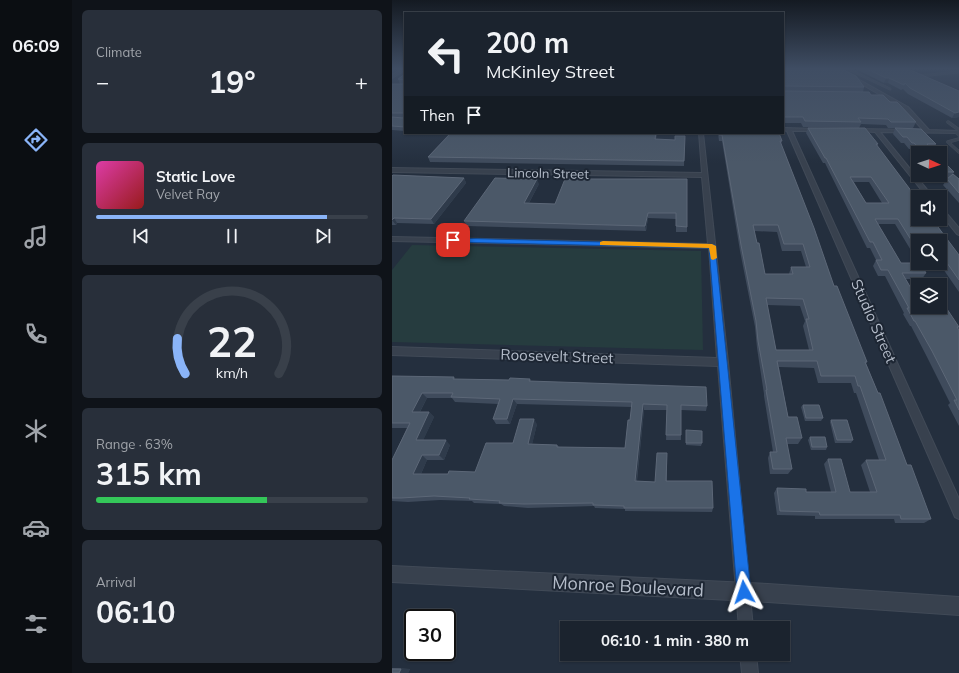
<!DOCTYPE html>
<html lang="en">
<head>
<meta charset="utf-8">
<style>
	:root { --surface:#1b232e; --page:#282f3a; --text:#f1f3f6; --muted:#a0a4aa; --line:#39404a; --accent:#8ab4f8 }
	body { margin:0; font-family:Mulish,sans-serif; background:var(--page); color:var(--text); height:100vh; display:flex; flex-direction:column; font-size:15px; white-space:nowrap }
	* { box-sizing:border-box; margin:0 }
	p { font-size:13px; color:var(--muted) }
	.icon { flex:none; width:22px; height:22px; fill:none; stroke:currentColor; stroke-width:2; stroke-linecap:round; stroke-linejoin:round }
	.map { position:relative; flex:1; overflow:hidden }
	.details { display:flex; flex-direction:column; gap:10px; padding:10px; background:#0f1319; width:320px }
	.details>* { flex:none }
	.guide { position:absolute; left:12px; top:12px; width:380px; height:122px; border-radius:0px; box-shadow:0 1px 3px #0004,0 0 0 1px var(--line); background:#1b232e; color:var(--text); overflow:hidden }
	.needle { width:26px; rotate:93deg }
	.controls { position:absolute; left:519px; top:146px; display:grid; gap:8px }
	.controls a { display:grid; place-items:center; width:36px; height:36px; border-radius:0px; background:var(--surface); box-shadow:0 1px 3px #0004,0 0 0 1px var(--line); font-size:20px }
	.speed { position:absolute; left:12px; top:609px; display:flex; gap:8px; font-size:20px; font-weight:700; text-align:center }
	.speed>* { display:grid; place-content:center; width:52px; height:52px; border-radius:50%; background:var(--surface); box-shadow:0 1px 3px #0004,0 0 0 1px var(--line); line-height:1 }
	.speed .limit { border:2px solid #111; border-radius:6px; background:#fff; color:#111 }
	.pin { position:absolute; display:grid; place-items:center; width:34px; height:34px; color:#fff; margin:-17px; border-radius:8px; box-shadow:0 2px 6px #0006 }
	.me { position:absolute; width:44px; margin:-22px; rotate:355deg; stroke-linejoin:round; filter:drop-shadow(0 0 3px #0008) }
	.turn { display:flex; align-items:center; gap:14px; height:84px; padding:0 16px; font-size:18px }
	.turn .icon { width:52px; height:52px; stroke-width:2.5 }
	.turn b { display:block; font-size:28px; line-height:34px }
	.then { display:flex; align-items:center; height:38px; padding:0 16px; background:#0003; gap:8px; font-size:15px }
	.big { font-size:30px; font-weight:700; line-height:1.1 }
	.details .widget { flex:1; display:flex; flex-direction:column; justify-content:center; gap:6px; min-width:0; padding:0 14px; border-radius:6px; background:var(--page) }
	.details .dial { align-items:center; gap:0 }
	.dial svg { height:104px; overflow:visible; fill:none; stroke:var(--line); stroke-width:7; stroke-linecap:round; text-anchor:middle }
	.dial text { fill:var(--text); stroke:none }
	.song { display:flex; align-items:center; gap:12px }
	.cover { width:48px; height:48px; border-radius:6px; background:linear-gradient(135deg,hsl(320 70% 55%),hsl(0 70% 35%)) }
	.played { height:4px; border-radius:2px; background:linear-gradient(90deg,var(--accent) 85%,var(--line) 85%) }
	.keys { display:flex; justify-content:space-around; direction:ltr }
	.heat { display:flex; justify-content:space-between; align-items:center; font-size:22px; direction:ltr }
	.charge { height:6px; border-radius:3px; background:linear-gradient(90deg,#34c759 63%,var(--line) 0) }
	.trip { position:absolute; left:168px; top:621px; width:230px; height:40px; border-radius:0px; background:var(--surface); box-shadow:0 1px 3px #0004,0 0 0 1px var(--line); font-weight:700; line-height:40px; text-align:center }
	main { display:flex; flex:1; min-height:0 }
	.tabs { display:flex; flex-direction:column; width:72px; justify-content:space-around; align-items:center; background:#0b0e12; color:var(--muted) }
	.tabs .icon { width:28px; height:28px }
	.tabs .active { color:var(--accent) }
	.tabs b { font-size:18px; color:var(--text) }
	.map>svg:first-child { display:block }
	.green { fill:#263c3f }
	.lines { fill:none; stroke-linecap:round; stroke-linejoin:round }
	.service-far1-casing { stroke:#414a57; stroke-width:3 }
	.service-casing { stroke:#414a57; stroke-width:3.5 }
	.minor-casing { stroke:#414a57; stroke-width:2 }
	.tertiary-casing { stroke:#414a57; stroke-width:2 }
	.service-far1 { stroke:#38414e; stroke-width:2 }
	.service { stroke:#38414e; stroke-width:2.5 }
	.minor { fill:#38414e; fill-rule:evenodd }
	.tertiary { fill:#38414e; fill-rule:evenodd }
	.wall { fill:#3f4b5c; fill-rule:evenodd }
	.shaded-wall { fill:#2f3b4b }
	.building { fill:#4b5868; stroke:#5c6777; fill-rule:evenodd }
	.route { fill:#1a73e8; stroke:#114b97 }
	.slow { fill:#f59e0b }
	.labels { text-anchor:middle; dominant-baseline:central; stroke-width:4; stroke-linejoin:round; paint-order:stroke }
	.far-street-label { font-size:13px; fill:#b4bcc9; stroke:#1d2633 }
	.street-label { font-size:15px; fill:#b4bcc9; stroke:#1d2633 }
	.near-street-label { font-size:18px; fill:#b4bcc9; stroke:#1d2633 }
</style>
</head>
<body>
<main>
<nav class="tabs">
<b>06:09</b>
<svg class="icon active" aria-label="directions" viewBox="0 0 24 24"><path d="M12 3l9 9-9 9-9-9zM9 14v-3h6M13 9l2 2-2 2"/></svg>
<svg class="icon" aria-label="music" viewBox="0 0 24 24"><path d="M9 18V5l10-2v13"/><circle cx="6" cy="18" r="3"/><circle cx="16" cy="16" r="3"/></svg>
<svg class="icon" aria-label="phone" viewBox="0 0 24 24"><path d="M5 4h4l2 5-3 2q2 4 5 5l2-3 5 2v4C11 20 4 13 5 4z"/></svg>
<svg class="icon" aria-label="climate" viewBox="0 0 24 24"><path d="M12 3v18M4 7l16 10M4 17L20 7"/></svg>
<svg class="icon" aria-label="car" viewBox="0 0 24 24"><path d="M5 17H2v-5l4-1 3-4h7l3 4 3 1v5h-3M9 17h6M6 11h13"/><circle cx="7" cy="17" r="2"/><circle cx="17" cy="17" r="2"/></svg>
<svg class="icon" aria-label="filters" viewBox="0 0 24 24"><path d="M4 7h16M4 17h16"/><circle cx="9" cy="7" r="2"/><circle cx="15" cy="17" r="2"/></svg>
</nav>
<section class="details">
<div class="widget"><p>Climate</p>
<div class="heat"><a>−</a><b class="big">19°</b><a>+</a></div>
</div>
<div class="widget">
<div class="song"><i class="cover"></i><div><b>Static Love</b><p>Velvet Ray</p></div></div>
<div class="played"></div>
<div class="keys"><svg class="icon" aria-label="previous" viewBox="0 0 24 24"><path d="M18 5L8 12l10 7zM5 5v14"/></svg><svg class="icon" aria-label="pause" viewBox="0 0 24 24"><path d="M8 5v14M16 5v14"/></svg><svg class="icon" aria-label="next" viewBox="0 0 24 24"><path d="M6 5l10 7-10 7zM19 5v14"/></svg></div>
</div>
<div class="widget dial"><svg viewBox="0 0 100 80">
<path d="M14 69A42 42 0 1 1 86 69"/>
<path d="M14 69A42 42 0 0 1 8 42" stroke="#8ab4f8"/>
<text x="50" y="56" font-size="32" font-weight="700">22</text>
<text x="50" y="72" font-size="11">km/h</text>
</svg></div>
<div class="widget"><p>Range · 63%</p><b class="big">315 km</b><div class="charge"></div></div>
<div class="widget"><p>Arrival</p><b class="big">06:10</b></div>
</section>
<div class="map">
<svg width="567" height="673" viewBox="0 0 567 673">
	<rect width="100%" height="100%" fill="#242f3e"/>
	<!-- green -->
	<path class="green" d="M20 245 309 251 311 350 0 342V270Z"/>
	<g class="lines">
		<!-- service-far1 casing -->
		<g class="service-far1-casing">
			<g id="service-far1">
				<path d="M456 69 498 89"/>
				<path d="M527 76 567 72"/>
			</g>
		</g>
		<!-- service casing -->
		<g class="service-casing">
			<g id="service">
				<path d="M556 122 567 130"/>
				<path d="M564 132 567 135"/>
				<path d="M567 139 556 142 567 152"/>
			</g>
		</g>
		<!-- minor casing -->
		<g class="minor-casing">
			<g id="minor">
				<path d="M10 69H13V70L0 78V75Z"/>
				<path d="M444 69H448L516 107 537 130 567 131V133L488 132 541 197H535L483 132 464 131 462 130 464 129 531 130 512 109Z"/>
				<path d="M391 128 428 129 430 130 428 131H400L567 499V519L563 517 395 131 391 130Z"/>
				<path d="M307 133H311L336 362 361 628H347L326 366 0 355V347L325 358 317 248 0 241V237L316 244 310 177 0 172V168L310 173Z"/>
				<path d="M548 207 550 208 567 228V235L565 234 548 213Z"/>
				<path d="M348 654H364L366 673H350Z"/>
			</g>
		</g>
		<!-- tertiary casing -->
		<g class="tertiary-casing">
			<path id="tertiary" d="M0 566 376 584 567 597V615L376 602 0 582Z"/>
		</g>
		<!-- service-far1 -->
		<use href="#service-far1" class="service-far1"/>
		<!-- service -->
		<use href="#service" class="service"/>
		<!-- minor -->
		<use href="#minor" class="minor"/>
		<!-- tertiary -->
		<use href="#tertiary" class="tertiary"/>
	</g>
	<!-- wall -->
	<g class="wall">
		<path d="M391 69H453V70L472 87 471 92 498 102 524 122 521 128H496L494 125 469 124 467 128 411 127 409 123H391Z"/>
		<path d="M464 69H516L567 91V117L560 118 516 94 511 89 509 90 496 83H492Z"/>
		<path d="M13 74V131L0 130V84H12H8L6 79Z"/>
		<path d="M416 128 486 144 485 146 567 255V292L547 263H548V241H526V257H523L503 224H486L509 263 534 273 530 279H513L526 300 567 327 566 328 567 330V426L556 405 558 403 535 357 519 326H518L511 314 512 313 493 276H486L481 266 484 260 478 248H475L433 163H431L414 133ZM462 182H477L490 203H474Z"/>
		<path d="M503 128 544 144 541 150H540L544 153H526V156L519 149H517L512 143H509L501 134Z"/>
		<path d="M39 133H265L264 139 283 140 293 136 292 166 38 162 36 157 57 134Z"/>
		<path d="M326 133H387L390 141 389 144 442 286 475 362 474 363 515 465 539 519 532 523H503L502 519H423V516L385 515 382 493 385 488 414 492H439L432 464 436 459 458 492H478L469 465 474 460H487L464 393H462L459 383H426L422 368 387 367 396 417 410 438 406 444H395L400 469 396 474H378L376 458 378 452H381L372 396V394L365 348 363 327 348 251 330 141H327ZM362 231 385 232 390 251H409L414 267H399L397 274H373L365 243ZM375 305 408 306 413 321 411 326 417 350H384Z"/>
		<path d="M548 158 562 172 561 174 567 179V203L551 185 556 178H545L543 175H548Z"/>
		<path d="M0 176 72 178 74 183 42 224 5 223 4 225H0Z"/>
		<path d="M295 179V232H284V219L256 218 254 231 75 226 72 221 147 184 137 203 163 204Z"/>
		<path d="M0 376 62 377 63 379 117 380 138 379 139 381 315 406 314 411 289 410V440H274L275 410H252L245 481 263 482 275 458V481L321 508 320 512 233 511V509L203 508 202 506 136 508 112 506 109 504 82 503 80 501 48 500 16 502 0 501V460L15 428H0ZM35 398H60L63 402 106 404 101 419 104 424H118L125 404 240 407 238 420 233 448 167 447 165 445 140 444 145 424 83 472 56 474H29L35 460H52L58 445 31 440 42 417 37 412H28Z"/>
		<path d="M411 405 431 418 429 421H413L409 407Z"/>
		<path d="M439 420 461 440 459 443H443L438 422Z"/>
		<path d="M294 430 310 443 309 446 294 445Z"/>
		<path d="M418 437 435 447 434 450H419L416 440Z"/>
		<path d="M0 668 18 669 16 673H0Z"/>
	</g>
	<!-- shaded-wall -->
	<g class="shaded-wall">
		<path d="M494 78H497L496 83H492Z"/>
		<path d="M567 112V117L560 118 563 113Z"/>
		<path d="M72 178 74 183 42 224 39 219Z"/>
		<path d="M145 179 147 184 134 208 132 203Z"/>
		<path d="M256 213V218L254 231 253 226Z"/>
		<path d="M2 218 5 223 4 225 0 220Z"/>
		<path d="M30 393 35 398 25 417 20 412Z"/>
		<path d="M121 399 125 404 118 424 115 419Z"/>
		<path d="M251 404 252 410 244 485 243 481Z"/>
		<path d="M37 412 42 417 29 445 24 440Z"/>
		<path d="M142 419 145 424 139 449 136 444Z"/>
		<path d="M54 440 58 445 52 460 47 455Z"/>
		<path d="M30 455 35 460 27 478 21 474Z"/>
		<path d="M9 669H18L16 673H7Z"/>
	</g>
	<!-- building -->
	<g class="building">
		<path d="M391 69H450L464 76 472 87 392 86 391 90Z"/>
		<path d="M475 69H516L567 91V112L563 113 518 88 513 83 512 85 497 78H494Z"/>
		<path d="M13 74V127L0 126V117L11 118 12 114 11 113H0V84H12V80L6 79Z"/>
		<path d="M391 91 477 92 479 95H491L498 102H505L524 122H499L496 119 466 118 469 122 413 121 411 117H391Z"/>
		<path d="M416 128H473L486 144H484L526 200V219H540L567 255V280L548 253V241H526V251L506 219H483L509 263H528L534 273H510L526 300V307H548V300H549L567 327H565L567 330V410L562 400H565L540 351 523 321H522L515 308H517L496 270H489L484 260H490L481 242H478L434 158H433ZM458 177H479L497 203H474Z"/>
		<path d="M503 128 529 129 544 144H535L544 153H531L522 143H520L515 137H511Z"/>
		<path d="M59 133H264L263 139 283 140V136H293L292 161 36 157Z"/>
		<path d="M327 133H387L390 141H388L422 228 442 286H445L475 362H473L486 393H488L515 465H519L539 519H509L508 515H428L427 512 388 511 385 488 414 489V492H444L436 459H449L458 492H485L474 460H494L468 386H466L463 376H429L425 361H385L396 417H405L410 438H394L400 469H381L378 452H385L374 390H375L366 341 364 321 349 245 330 135H327ZM361 225H386L392 244H411L418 267H399L401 274H373L367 243H365ZM374 298 411 299 417 319H414L421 350H384Z"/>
		<path d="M548 158 562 172H548Z"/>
		<path d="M561 174 567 179V193L555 179Z"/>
		<path d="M1 175 72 178 39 219 2 218 0 220V176Z"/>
		<path d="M103 178 145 179 132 203 163 204 173 179H295V227L284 226V213H256L253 226 72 221Z"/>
		<path d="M0 376 62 377 61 379 117 380 118 378 138 379 137 381 314 387 315 406 289 405V435H274L275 405 251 404 243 481 263 482 265 453H275L274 481H320L321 508H232V506L201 505V503L132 504 107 503 108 501 77 499 78 498 42 496 9 498H0V460L18 423H0ZM30 393H61L59 397 108 399 101 419H115L121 399 240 402 238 420H236L233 448 165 447V445L136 444 142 419H128L121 443H94L83 472 57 471 56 474H21L30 455H47L54 440H24L37 412H20Z"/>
		<path d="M411 405H427L431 418H414Z"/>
		<path d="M439 420H455L461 440H445Z"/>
		<path d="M294 430 310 431V443H294Z"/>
		<path d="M418 437H433L435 447H420Z"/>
		<path d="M0 669H9L7 673H0Z"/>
	</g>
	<!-- sky -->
	<linearGradient id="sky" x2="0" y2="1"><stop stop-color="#141a22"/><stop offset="0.42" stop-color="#3f4d63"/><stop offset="1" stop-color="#3f4d63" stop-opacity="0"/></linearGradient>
	<rect width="567" height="163" fill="url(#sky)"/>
	<!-- route -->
	<path class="route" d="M61 238 323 245 359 592 357 597 352 599 347 597 345 592 317 248 58 242 57 240Z"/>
	<!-- slow -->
	<path class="slow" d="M211 241 320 244 324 246 325 258 321 260 319 259 317 248 208 245V242Z"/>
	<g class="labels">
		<!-- far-street labels -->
		<g class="far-street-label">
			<text transform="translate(156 173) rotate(1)">Lincoln Street</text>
		</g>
		<!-- street labels -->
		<g class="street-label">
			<text transform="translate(482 321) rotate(66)">Studio Street</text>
			<text transform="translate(165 356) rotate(2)">Roosevelt Street</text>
		</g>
		<!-- near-street labels -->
		<g class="near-street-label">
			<text transform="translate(236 586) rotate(3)">Monroe Boulevard</text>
		</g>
	</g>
</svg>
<div class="controls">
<a><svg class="needle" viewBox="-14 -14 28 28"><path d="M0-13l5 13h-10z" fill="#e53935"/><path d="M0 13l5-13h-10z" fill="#a0a4aa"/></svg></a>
<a><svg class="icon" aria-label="sound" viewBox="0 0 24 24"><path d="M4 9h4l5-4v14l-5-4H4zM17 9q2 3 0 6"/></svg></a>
<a><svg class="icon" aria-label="search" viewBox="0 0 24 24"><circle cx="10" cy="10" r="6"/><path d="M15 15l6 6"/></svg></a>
<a><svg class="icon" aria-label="layers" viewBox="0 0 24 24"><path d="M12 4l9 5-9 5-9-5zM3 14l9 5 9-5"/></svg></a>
</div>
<div class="speed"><div class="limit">30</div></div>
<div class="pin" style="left:61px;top:240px;background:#d93025"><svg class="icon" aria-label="arrive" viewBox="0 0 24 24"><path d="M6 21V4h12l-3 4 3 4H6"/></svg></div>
<svg class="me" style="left:352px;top:592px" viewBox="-20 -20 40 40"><path d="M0-17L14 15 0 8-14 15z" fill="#1a73e8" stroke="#fff" stroke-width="4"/></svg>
<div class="trip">06:10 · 1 min · 380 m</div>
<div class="guide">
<div class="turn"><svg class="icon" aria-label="left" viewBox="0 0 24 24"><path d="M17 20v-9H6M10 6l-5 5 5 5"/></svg><div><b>200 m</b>McKinley Street</div></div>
<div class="then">Then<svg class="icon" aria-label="arrive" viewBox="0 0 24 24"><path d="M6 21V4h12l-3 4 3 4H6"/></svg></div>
</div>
</div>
</main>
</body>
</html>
